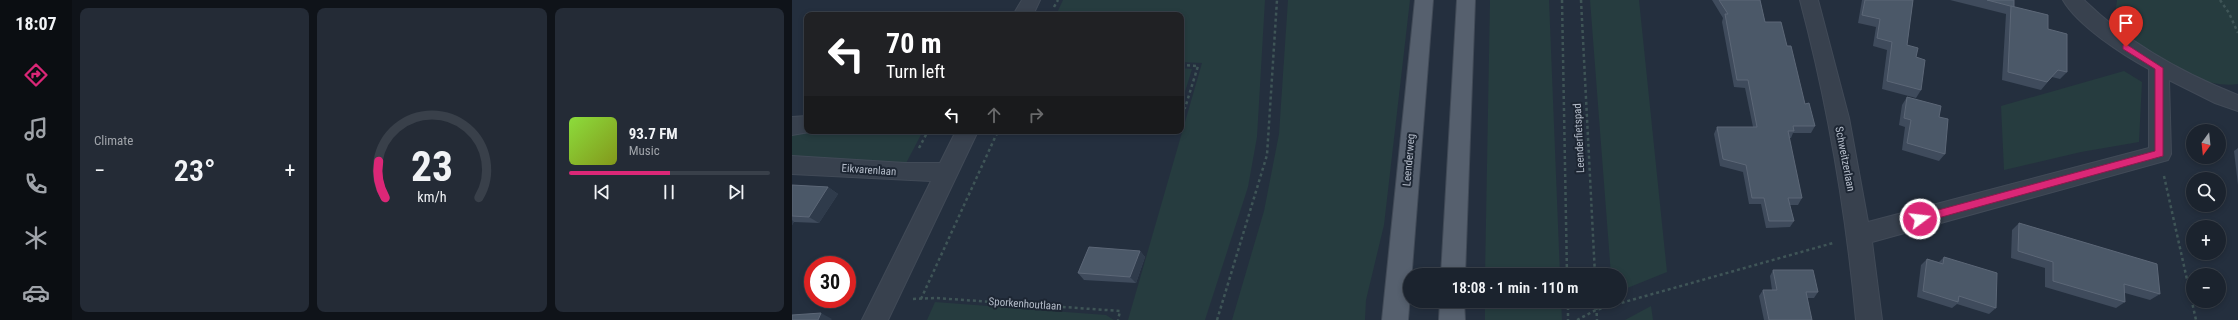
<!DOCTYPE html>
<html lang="en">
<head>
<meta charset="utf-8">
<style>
	:root { --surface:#1b232e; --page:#242b36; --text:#f1f3f6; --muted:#a0a4aa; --line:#39404a; --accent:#db2777 }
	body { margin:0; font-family:"Roboto Condensed",sans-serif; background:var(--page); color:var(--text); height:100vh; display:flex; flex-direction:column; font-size:15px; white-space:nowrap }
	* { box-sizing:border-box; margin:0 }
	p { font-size:13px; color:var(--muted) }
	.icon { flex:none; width:22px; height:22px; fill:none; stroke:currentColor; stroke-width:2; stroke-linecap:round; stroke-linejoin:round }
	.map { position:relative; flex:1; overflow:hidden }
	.drawer { display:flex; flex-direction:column; gap:8px; padding:8px; background:#0f1319; width:720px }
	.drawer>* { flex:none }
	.banner { position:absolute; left:12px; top:12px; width:380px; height:122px; border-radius:8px; box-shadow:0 2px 6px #0003,0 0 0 1px var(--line); background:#202124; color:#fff; overflow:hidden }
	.needle { width:26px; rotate:195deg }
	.fabs { position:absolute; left:1394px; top:124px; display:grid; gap:8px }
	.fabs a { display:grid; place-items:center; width:40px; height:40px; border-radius:50%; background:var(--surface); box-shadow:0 2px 6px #0003,0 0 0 1px var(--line); font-size:20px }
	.speed { position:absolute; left:12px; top:256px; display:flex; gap:8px; font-size:20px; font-weight:700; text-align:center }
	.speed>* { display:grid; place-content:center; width:52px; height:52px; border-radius:50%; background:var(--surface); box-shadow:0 2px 6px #0003,0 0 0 1px var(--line); line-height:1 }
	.speed .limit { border:6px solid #d22; background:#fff; color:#111 }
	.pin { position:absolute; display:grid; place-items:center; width:34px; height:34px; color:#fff; margin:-41px -17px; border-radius:50% 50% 50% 0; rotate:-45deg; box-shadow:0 0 4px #0007 }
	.pin .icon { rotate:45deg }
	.me { position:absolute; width:44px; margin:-22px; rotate:75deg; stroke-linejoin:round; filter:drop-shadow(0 0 3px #0008) }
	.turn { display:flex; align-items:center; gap:14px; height:84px; padding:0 16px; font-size:18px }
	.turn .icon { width:52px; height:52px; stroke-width:2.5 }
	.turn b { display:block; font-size:28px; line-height:34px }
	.lanes { display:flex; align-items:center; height:38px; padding:0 16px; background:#0003; justify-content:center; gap:20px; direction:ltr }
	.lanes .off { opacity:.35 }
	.big { font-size:30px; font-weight:600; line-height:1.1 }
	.drawer .tile { flex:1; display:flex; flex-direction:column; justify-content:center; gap:6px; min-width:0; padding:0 14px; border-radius:8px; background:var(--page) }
	.drawer .dial { align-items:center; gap:0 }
	.dial svg { height:104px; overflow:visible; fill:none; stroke:var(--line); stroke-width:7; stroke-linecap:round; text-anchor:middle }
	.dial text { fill:var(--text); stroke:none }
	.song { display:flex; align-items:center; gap:12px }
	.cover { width:48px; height:48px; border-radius:6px; background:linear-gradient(135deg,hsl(90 70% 55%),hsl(70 70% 35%)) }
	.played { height:4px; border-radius:2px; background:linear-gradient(90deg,var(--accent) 50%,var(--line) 50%) }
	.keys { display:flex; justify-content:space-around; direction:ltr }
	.heat { display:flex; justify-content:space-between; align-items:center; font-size:22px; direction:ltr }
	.drawer .tiles { flex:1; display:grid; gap:8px; grid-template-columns:repeat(3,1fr) }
	.trip { position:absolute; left:611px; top:268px; width:224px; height:40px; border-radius:20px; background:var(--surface); box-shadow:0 2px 6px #0003,0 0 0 1px var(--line); font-weight:600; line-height:40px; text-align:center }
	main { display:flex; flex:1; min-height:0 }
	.tab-bar { display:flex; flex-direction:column; width:72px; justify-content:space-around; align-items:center; background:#0b0e12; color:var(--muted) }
	.tab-bar .icon { width:28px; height:28px }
	.tab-bar .on { color:var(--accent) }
	.tab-bar b { font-size:18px; color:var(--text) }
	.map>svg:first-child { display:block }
	.green { fill:#263c3f }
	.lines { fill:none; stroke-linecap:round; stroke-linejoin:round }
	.street-casing { stroke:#414a57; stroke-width:2 }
	.primary-casing { stroke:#414a57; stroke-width:2 }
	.path { stroke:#3f5557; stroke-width:2.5; stroke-dasharray:3 3; stroke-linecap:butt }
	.street { fill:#38414e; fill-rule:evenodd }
	.primary { fill:#56606e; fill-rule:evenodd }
	.wall { fill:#3f4b5c }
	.shaded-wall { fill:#2f3b4b }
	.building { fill:#4b5868; stroke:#5c6777 }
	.route { fill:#db2777; stroke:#8e194d }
	.labels { text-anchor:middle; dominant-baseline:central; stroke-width:4; stroke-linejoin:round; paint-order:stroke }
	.street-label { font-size:11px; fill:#b4bcc9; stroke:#1d2633 }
</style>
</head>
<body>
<main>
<nav class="tab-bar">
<b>18:07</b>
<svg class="icon on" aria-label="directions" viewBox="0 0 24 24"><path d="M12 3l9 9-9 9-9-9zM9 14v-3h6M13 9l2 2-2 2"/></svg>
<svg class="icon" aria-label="music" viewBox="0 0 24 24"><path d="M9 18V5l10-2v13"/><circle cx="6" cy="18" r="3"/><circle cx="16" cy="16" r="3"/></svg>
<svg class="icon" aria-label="phone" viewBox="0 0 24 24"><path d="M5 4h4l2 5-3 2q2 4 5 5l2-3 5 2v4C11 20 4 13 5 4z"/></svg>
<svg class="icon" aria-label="climate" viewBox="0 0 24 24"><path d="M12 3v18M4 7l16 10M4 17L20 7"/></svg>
<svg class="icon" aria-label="car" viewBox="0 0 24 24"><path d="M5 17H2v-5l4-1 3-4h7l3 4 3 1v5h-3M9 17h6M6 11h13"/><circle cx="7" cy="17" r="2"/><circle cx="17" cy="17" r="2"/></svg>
</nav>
<section class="drawer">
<div class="tiles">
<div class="tile"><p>Climate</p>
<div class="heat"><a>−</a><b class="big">23°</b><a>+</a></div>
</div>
<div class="tile dial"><svg viewBox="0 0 100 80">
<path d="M14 69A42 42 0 1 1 86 69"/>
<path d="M14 69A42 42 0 0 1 9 41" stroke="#db2777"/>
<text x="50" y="56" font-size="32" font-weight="700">23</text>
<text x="50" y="72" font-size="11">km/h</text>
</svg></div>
<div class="tile">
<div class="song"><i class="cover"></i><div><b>93.7 FM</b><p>Music</p></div></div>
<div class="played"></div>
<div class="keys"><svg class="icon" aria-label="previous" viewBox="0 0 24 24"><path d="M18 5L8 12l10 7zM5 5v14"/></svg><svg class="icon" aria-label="pause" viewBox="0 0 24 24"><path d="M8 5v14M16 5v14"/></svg><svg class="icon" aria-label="next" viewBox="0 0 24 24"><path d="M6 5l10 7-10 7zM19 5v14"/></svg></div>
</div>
</div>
</section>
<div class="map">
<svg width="1446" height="320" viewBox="0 0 1446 320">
	<rect width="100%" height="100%" fill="#242f3e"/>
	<!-- green -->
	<g class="green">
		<path d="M271 0H473L465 137 456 187 413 320H336L410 63 389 62V15H264Z"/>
		<path d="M496 0H618L592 225 574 300 573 320H440L472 211 487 134Z"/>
		<path d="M698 0H757L768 275H693Z"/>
		<path d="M798 0H847L875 272 828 291V275H819Z"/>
		<path d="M1325 0H1446V84C1403 91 1353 49 1322 23Z"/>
		<path d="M389 68 400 69 389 105Z"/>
		<path d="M1332 71 1350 82 1347 142 1289 152 1212 170 1209 106Z"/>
		<path d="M0 130 15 131H131L112 167 0 161Z"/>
		<path d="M693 301H769L770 320H693Z"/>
		<path d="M143 302 314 315 322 320H135Z"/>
		<path d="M859 306 861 320H833Z"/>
	</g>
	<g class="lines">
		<!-- street casing -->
		<g class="street-casing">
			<g id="street">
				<path d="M230 0H248L241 15H221Z"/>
				<path d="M1008 0H1026L1057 118 1076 222 1357 148V69C1331 55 1285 25 1271 0H1292C1335 42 1390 73 1446 95V111L1423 103 1377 80 1379 154 1376 160 1080 242 1090 320H1064C1054 212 1036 105 1008 0Z"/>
				<path d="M15 116V131H23L0 135V117Z"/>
				<path d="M164 131H186L96 320H70L139 181 0 174V156L113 163H148Z"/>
			</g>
		</g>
		<!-- primary casing -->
		<g class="primary-casing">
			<g id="primary">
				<path d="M623 0H641L616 320H590Z"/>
				<path d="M665 0H683L673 275H649Z"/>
				<path d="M648 301H672L673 320H647Z"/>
			</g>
		</g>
		<!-- path -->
		<g class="path">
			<path d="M770 0 775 275"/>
			<path d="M789 0 803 275"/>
			<path d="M1428 0 1437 13 1446 33"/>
			<path d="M262 7 266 0"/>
			<path d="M389 65 406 66 393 108 389 109"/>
			<path d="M127 148 136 131"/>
			<path d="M1372 176 1404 320"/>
			<path d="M121 299 144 298 328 311 326 320"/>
			<path d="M129 299 206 131"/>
			<path d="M776 301V320"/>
			<path d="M804 301 805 320"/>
			<path d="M425 320 475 155 485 0"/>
			<path d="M785 320 804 310 1041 243"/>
		</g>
		<!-- street -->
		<use href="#street" class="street"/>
		<!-- primary -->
		<use href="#primary" class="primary"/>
	</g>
	<!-- wall -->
	<g class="wall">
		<path d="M920 0H968L973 22 995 46 1013 104 1023 126 1019 133H1001L999 138H997L1010 198 1006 205H998L1002 221 998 227 974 228 969 204H957L951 172 928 166 922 134 925 127H961L953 88 942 87 930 22 931 18Z"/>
		<path d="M1070 0H1121L1115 45 1124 57 1129 90 1124 98 1090 89 1095 50 1081 46 1084 27 1066 23Z"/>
		<path d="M1158 0H1222V7L1256 29 1275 72 1268 79 1260 77 1249 90 1210 80 1214 14Z"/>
		<path d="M1115 97 1147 117 1153 154 1147 161 1110 150 1113 127 1107 125 1110 105Z"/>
		<path d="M1446 148V185L1442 151Z"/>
		<path d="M0 185 36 187 46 194 27 223 2 222 0 225Z"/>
		<path d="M1227 223 1368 294 1358 300 1333 293V302L1324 308 1253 287V268L1219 258 1220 230Z"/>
		<path d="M348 251 353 257 344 283 292 280 286 273Z"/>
		<path d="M1152 257 1204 308 1197 314 1165 304 1160 308 1125 297 1129 265 1135 259 1147 262Z"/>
		<path d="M981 270 1026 292 1022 298H1015L1020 320H972L967 296 971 290H980L978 276Z"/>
	</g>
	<!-- shaded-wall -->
	<g class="shaded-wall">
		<path d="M36 187 46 194 27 223 17 217Z"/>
		<path d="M0 220 2 222 0 225Z"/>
		<path d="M348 251 353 257 344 283 338 277Z"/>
		<path d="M29 313 40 319 39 320H26Z"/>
	</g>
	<!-- building -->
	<g class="building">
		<path d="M927 0H968L973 22H989L995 46H999L1013 104 1017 103 1023 126H1001L1002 131H996L1010 198H996L1002 221H977L972 198H960L954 165 931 159 925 127H965L956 80H945L933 14H936Z"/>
		<path d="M1073 0H1121L1115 45 1126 48 1124 57 1133 60 1129 90 1095 81 1100 42 1085 38 1088 19 1070 15Z"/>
		<path d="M1195 0H1222V7Z"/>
		<path d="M1219 6 1256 15V29L1275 34V72L1266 70 1255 82 1216 72Z"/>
		<path d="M1115 97 1149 106 1147 117 1156 119 1153 154 1115 143 1119 120 1112 118Z"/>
		<path d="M0 185 36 187 17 217 0 216Z"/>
		<path d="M1227 223 1365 264 1368 294 1332 284 1333 302 1261 281V262L1226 251Z"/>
		<path d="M297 247 348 251 338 277 286 273Z"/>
		<path d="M1152 257 1205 273 1204 308 1167 296 1166 302 1131 291 1135 259 1151 264Z"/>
		<path d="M981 270H1021L1026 292H1014L1020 320H977L971 290H985Z"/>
		<path d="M29 313 26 320H0V315Z"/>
	</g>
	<!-- route -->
	<path class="route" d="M1334 44 1371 68V156L1128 223 1125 222 1123 219 1128 215 1363 151V69L1331 49V45Z"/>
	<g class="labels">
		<!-- street labels -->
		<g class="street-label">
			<text transform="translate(787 138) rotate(-93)">Leenderfietspad</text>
			<text transform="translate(1053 159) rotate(79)">Schweitzerlaan</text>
			<text transform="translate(617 160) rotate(-85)">Leenderweg</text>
			<text transform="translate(77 170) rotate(4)">Eikvarenlaan</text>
			<text transform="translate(233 304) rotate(4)">Sporkenhoutlaan</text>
		</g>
	</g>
</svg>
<div class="fabs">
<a><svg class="needle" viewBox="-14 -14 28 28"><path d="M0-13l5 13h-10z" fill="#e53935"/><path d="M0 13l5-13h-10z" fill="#a0a4aa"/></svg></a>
<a><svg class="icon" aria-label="search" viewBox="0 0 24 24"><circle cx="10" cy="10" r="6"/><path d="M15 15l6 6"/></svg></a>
<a>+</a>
<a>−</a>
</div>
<div class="speed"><div class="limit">30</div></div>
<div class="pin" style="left:1334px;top:47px;background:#d93025"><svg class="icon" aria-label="arrive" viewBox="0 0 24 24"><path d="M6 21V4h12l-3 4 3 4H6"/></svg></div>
<svg class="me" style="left:1128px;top:219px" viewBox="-20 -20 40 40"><circle r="17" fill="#db2777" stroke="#fff" stroke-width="3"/><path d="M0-11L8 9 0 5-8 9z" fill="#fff"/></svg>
<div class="trip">18:08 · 1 min · 110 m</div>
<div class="banner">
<div class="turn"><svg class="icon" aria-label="left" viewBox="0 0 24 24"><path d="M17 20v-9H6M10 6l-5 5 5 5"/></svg><div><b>70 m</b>Turn left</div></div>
<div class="lanes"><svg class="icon" aria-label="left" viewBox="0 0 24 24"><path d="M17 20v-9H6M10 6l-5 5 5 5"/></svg><svg class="icon off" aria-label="ahead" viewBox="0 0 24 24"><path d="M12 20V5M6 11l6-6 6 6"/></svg><svg class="icon off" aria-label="right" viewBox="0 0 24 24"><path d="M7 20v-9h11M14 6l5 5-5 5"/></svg></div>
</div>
</div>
</main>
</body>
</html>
